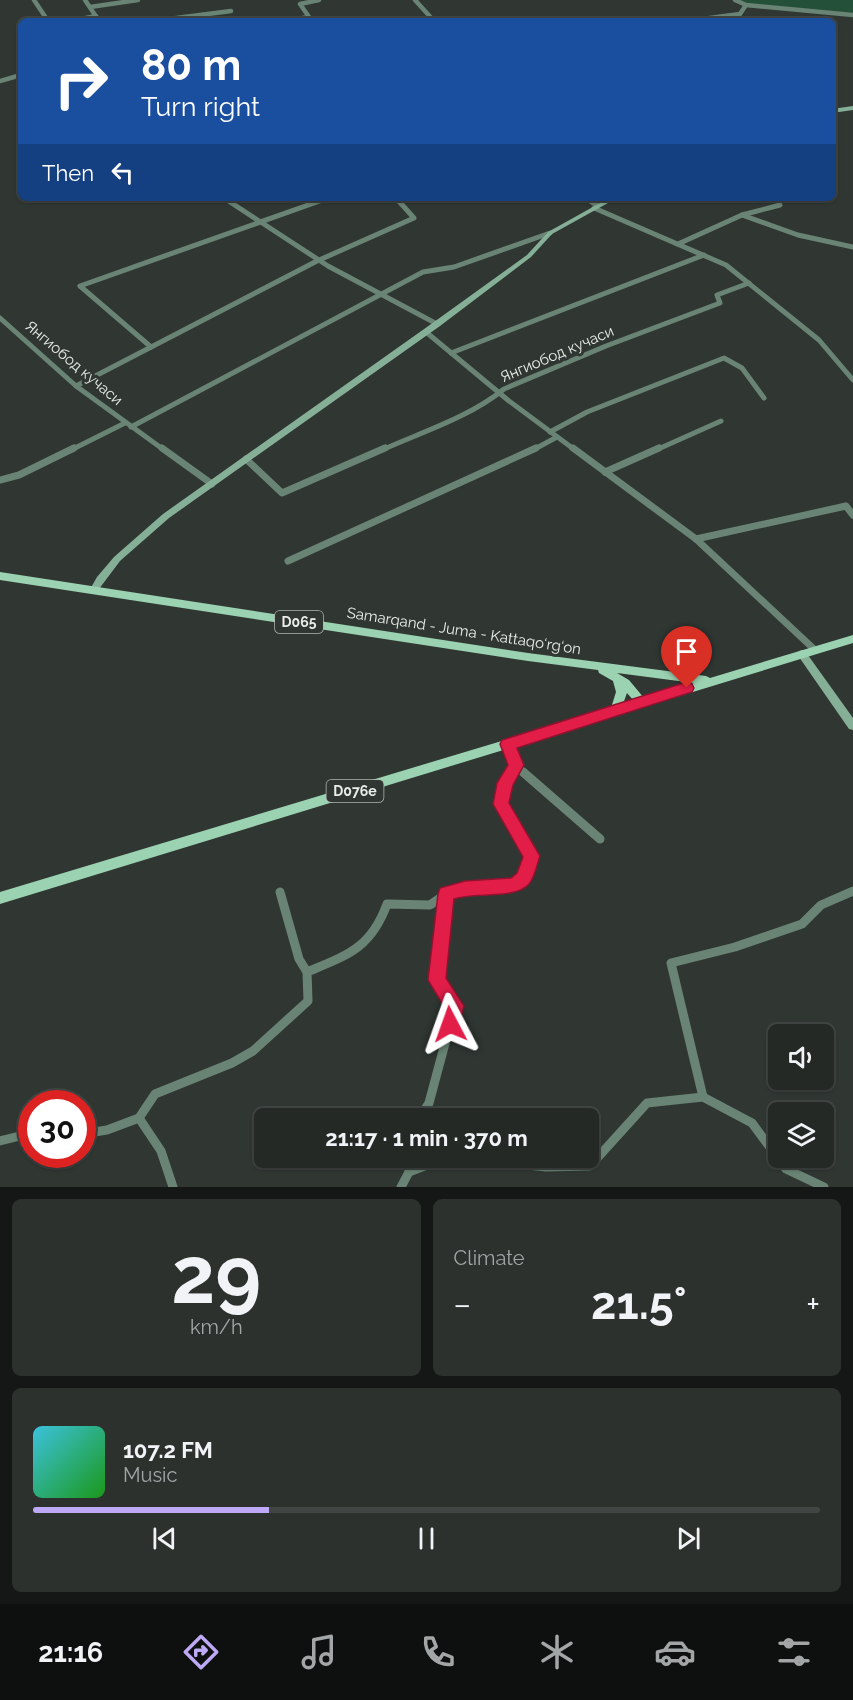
<!DOCTYPE html>
<html lang="en">
<head>
<meta charset="utf-8">
<style>
	:root { --surface:#242926; --page:#2c312e; --text:#f1f3f6; --muted:#a3a6a7; --line:#414543; --accent:#bda9f5 }
	body { margin:0; font-family:Raleway,sans-serif; background:var(--page); color:var(--text); height:100vh; display:flex; flex-direction:column; font-size:22px; white-space:nowrap }
	* { box-sizing:border-box; margin:0 }
	p { font-size:20px; color:var(--muted) }
	.icon { flex:none; width:33px; height:33px; fill:none; stroke:currentColor; stroke-width:2; stroke-linecap:round; stroke-linejoin:round }
	.map { position:relative; height:1187px; overflow:hidden }
	.side { display:flex; flex-direction:column; gap:12px; padding:12px; background:#141715; flex:1 }
	.side>* { flex:none }
	.banner { position:absolute; left:18px; top:18px; width:818px; height:183px; border-radius:9px; box-shadow:0 2px 4px #0004,0 0 0 2px var(--line); background:#1a4fa0; color:#fff; overflow:hidden }
	.fabs { position:absolute; left:768px; top:1024px; display:grid; gap:12px }
	.fabs a { display:grid; place-items:center; width:66px; height:66px; border-radius:9px; background:var(--surface); box-shadow:0 2px 4px #0004,0 0 0 2px var(--line); font-size:30px }
	.speed { position:absolute; left:18px; top:1090px; display:flex; gap:12px; font-size:30px; font-weight:700; text-align:center }
	.speed>* { display:grid; place-content:center; width:78px; height:78px; border-radius:50%; background:var(--surface); box-shadow:0 2px 4px #0004,0 0 0 2px var(--line); line-height:1 }
	.speed .limit { border:9px solid #d22; background:#fff; color:#111 }
	.pin { position:absolute; display:grid; place-items:center; width:51px; height:51px; color:#fff; margin:-62px -26px; border-radius:50% 50% 50% 0; rotate:-45deg; box-shadow:0 0 6px #0007 }
	.pin .icon { rotate:45deg }
	.me { position:absolute; width:66px; margin:-33px; rotate:356deg; stroke-linejoin:round; filter:drop-shadow(0 0 4px #0008) }
	.turn { display:flex; align-items:center; gap:21px; height:126px; padding:0 24px; font-size:27px }
	.turn .icon { width:78px; height:78px; stroke-width:2.5 }
	.turn b { display:block; font-size:42px; line-height:51px }
	.then { display:flex; align-items:center; height:57px; padding:0 24px; background:#0003; gap:12px; font-size:22px }
	.big { font-size:45px; font-weight:700; line-height:1.1 }
	.side .card { flex:1; display:flex; flex-direction:column; justify-content:center; gap:9px; min-width:0; padding:0 21px; border-radius:9px; background:var(--page) }
	.side .dial { align-items:center; gap:0 }
	.dial b { font-size:78px; line-height:1 }
	.song { display:flex; align-items:center; gap:18px }
	.cover { width:72px; height:72px; border-radius:9px; background:linear-gradient(135deg,hsl(190 70% 55%),hsl(120 70% 35%)) }
	.played { height:6px; border-radius:3px; background:linear-gradient(90deg,var(--accent) 30%,var(--line) 30%) }
	.keys { display:flex; justify-content:space-around; direction:ltr }
	.heat { display:flex; justify-content:space-between; align-items:center; font-size:33px; direction:ltr }
	.side .tiles { flex:1; display:grid; gap:12px; grid-template-columns:1fr 1fr }
	.card:last-child { grid-column:span 2 }
	.trip { position:absolute; left:254px; top:1108px; width:345px; height:60px; border-radius:9px; background:var(--surface); box-shadow:0 2px 4px #0004,0 0 0 2px var(--line); font-weight:700; line-height:60px; text-align:center }
	.dock { display:flex; height:96px; justify-content:space-around; align-items:center; background:#0e100f; color:var(--muted) }
	.dock .icon { width:42px; height:42px }
	.dock .active { color:var(--accent) }
	.dock b { font-size:27px; color:var(--text) }
	.map>svg:first-child { display:block }
	.green { fill:#245039 }
	.lines { fill:none; stroke-linecap:round; stroke-linejoin:round }
	.street-far3 { stroke:#698474; stroke-width:4.5 }
	.street-far2 { stroke:#698474; stroke-width:5 }
	.street-far1 { stroke:#698474; stroke-width:7 }
	.street { stroke:#698474; stroke-width:9 }
	.secondary { fill:#85b097; fill-rule:evenodd }
	.primary { fill:#9bd2b1; fill-rule:evenodd }
	.route { fill:#e11d48; stroke:#92132f; stroke-width:1.5 }
	.labels { text-anchor:middle; dominant-baseline:central; stroke-width:6; stroke-linejoin:round; paint-order:stroke }
	.shield { fill:#303733; stroke:#b2b6b3; stroke-width:1.5 }
	.shield-label { font-size:14px; font-weight:bold; fill:#e9edea }
	.street-label { font-size:15px; fill:#e9edea; stroke:#303733 }
</style>
</head>
<body>
<div class="map">
<svg width="853" height="1187" viewBox="0 0 853 1187">
	<rect width="100%" height="100%" fill="#303733"/>
	<!-- green -->
	<path class="green" d="M741 0H853V13L749 4Z"/>
	<g class="lines">
		<!-- street-far3 -->
		<g class="street-far3">
			<path d="M34 0 48 21"/>
			<path d="M85 0 97 18 115 21"/>
			<path d="M415 0 434 21"/>
			<path d="M735 0 746 5 853 15"/>
			<path d="M90 7 138 0"/>
			<path d="M71 21 96 16"/>
			<path d="M153 21 231 11"/>
			<path d="M284 21 309 17 300 4 319 0"/>
			<path d="M687 21 740 14 746 5"/>
			<path d="M0 81 21 75"/>
		</g>
		<!-- street-far2 -->
		<g class="street-far2">
			<path d="M224 198 328 266 437 324"/>
			<path d="M585 198 597 205"/>
			<path d="M594 208 726 265 819 340 853 380"/>
			<path d="M742 215 780 205"/>
			<path d="M678 244 742 215 798 235 853 247"/>
			<path d="M0 318 76 386 164 450"/>
			<path d="M426 332 509 401 575 450"/>
			<path d="M151 347 80 286 328 198"/>
			<path d="M451 353 704 255"/>
			<path d="M76 386 317 261 414 218 396 198"/>
			<path d="M131 427 423 272 454 267 550 233"/>
			<path d="M550 432 587 412 724 358 742 368 764 398"/>
			<path d="M71 450 125 423"/>
			<path d="M382 450C422 432 470 417 504 389L606 346 720 303 717 295 749 283"/>
			<path d="M533 450 557 437"/>
			<path d="M656 450 721 421"/>
		</g>
		<!-- street-far1 -->
		<g class="street-far1">
			<path d="M162 448 212 484"/>
			<path d="M573 448 696 539 815 650"/>
			<path d="M246 459 282 493 385 448"/>
			<path d="M605 472 659 448"/>
			<path d="M0 480 19 475 74 448"/>
			<path d="M696 539 846 506 853 515"/>
			<path d="M288 561 536 448"/>
			<path d="M508 744 516 765 525 773"/>
			<path d="M511 773 516 765"/>
		</g>
		<!-- street -->
		<g class="street">
			<path d="M523 772 600 839"/>
			<path d="M280 892 299 959 307 972"/>
			<path d="M703 1097 671 963 735 947 802 924 821 905 853 891"/>
			<path d="M139 1118 161 1151 173 1187"/>
			<path d="M419 1119 429 1103 455 1006 437 980 446 894"/>
			<path d="M82 1134 107 1130 139 1118 155 1094 232 1063 253 1051 308 1001 307 972C348 955 371 948 387 904L430 905 446 894 465 888 514 885 524 878 532 856 501 804 505 783 512 772"/>
			<path d="M0 1141 32 1133"/>
			<path d="M408 1158 409 1172"/>
			<path d="M463 1158 546 1167 590 1166 647 1103 703 1097 752 1123 786 1169 824 1187"/>
			<path d="M401 1187 409 1172 445 1158"/>
		</g>
		<!-- secondary -->
		<g class="secondary">
			<path d="M853 106V110L832 113V109Z"/>
			<path d="M609 198H617L552 234 531 257 440 326 169 518 120 561 96 593H90L89 591 97 577 114 557 163 514 434 322 527 255 548 232Z"/>
			<path d="M802 650 805 651 853 718V730L849 729 799 657 797 654 799 651Z"/>
		</g>
		<!-- primary -->
		<path class="primary" d="M0 572 528 653 706 676 710 678 853 635V643L0 904V892L611 708 616 692 613 681 599 673 598 670 528 661 0 580ZM617 673 694 683 644 698 629 680ZM627 693 634 701 623 704Z"/>
	</g>
	<!-- route -->
	<path class="route" d="M687 682 692 684 694 688 692 692 517 748 524 765 513 785 509 803 540 856C537 864 535 877 529 884 515 900 475 892 454 899L446 978 464 1006 457 1031 450 1033 444 1031 441 1024 445 1008 428 980 438 894 440 888 465 881 511 878 517 873 523 857 493 804 497 783 508 765 500 744 502 740Z"/>
	<g class="labels">
		<!-- shield labels -->
		<g class="shield">
			<rect x="275" y="611" width="48" height="22" rx="4.5"/>
			<rect x="326.5" y="780" width="57" height="22" rx="4.5"/>
		</g>
		<g class="shield-label">
			<text x="299" y="622">D065</text>
			<text x="355" y="791">D076e</text>
		</g>
		<!-- street labels -->
		<g class="street-label">
			<text transform="translate(557 354) rotate(-23)">Янгиобод кучаси</text>
			<text transform="translate(74 363) rotate(40)">Янгиобод кучаси</text>
			<text transform="translate(464 631) rotate(9)">Samarqand - Juma - Kattaqo‘rg‘on</text>
		</g>
	</g>
</svg>
<div class="fabs">
<a><svg class="icon" aria-label="sound" viewBox="0 0 24 24"><path d="M4 9h4l5-4v14l-5-4H4zM17 9q2 3 0 6"/></svg></a>
<a><svg class="icon" aria-label="layers" viewBox="0 0 24 24"><path d="M12 4l9 5-9 5-9-5zM3 14l9 5 9-5"/></svg></a>
</div>
<div class="speed"><div class="limit">30</div></div>
<div class="pin" style="left:687px;top:688px;background:#d93025"><svg class="icon" aria-label="arrive" viewBox="0 0 24 24"><path d="M6 21V4h12l-3 4 3 4H6"/></svg></div>
<svg class="me" style="left:450px;top:1024px" viewBox="-20 -20 40 40"><path d="M0-17L14 15 0 8-14 15z" fill="#e11d48" stroke="#fff" stroke-width="4"/></svg>
<div class="trip">21:17 · 1 min · 370 m</div>
<div class="banner">
<div class="turn"><svg class="icon" aria-label="right" viewBox="0 0 24 24"><path d="M7 20v-9h11M14 6l5 5-5 5"/></svg><div><b>80 m</b>Turn right</div></div>
<div class="then">Then<svg class="icon" aria-label="left" viewBox="0 0 24 24"><path d="M17 20v-9H6M10 6l-5 5 5 5"/></svg></div>
</div>
</div>
<section class="side">
<div class="tiles">
<div class="card dial"><b>29</b><p>km/h</p></div>
<div class="card"><p>Climate</p>
<div class="heat"><a>−</a><b class="big">21.5°</b><a>+</a></div>
</div>
<div class="card">
<div class="song"><i class="cover"></i><div><b>107.2 FM</b><p>Music</p></div></div>
<div class="played"></div>
<div class="keys"><svg class="icon" aria-label="previous" viewBox="0 0 24 24"><path d="M18 5L8 12l10 7zM5 5v14"/></svg><svg class="icon" aria-label="pause" viewBox="0 0 24 24"><path d="M8 5v14M16 5v14"/></svg><svg class="icon" aria-label="next" viewBox="0 0 24 24"><path d="M6 5l10 7-10 7zM19 5v14"/></svg></div>
</div>
</div>
</section>
<nav class="dock">
<b>21:16</b>
<svg class="icon active" aria-label="directions" viewBox="0 0 24 24"><path d="M12 3l9 9-9 9-9-9zM9 14v-3h6M13 9l2 2-2 2"/></svg>
<svg class="icon" aria-label="music" viewBox="0 0 24 24"><path d="M9 18V5l10-2v13"/><circle cx="6" cy="18" r="3"/><circle cx="16" cy="16" r="3"/></svg>
<svg class="icon" aria-label="phone" viewBox="0 0 24 24"><path d="M5 4h4l2 5-3 2q2 4 5 5l2-3 5 2v4C11 20 4 13 5 4z"/></svg>
<svg class="icon" aria-label="climate" viewBox="0 0 24 24"><path d="M12 3v18M4 7l16 10M4 17L20 7"/></svg>
<svg class="icon" aria-label="car" viewBox="0 0 24 24"><path d="M5 17H2v-5l4-1 3-4h7l3 4 3 1v5h-3M9 17h6M6 11h13"/><circle cx="7" cy="17" r="2"/><circle cx="17" cy="17" r="2"/></svg>
<svg class="icon" aria-label="filters" viewBox="0 0 24 24"><path d="M4 7h16M4 17h16"/><circle cx="9" cy="7" r="2"/><circle cx="15" cy="17" r="2"/></svg>
</nav>
</body>
</html>
